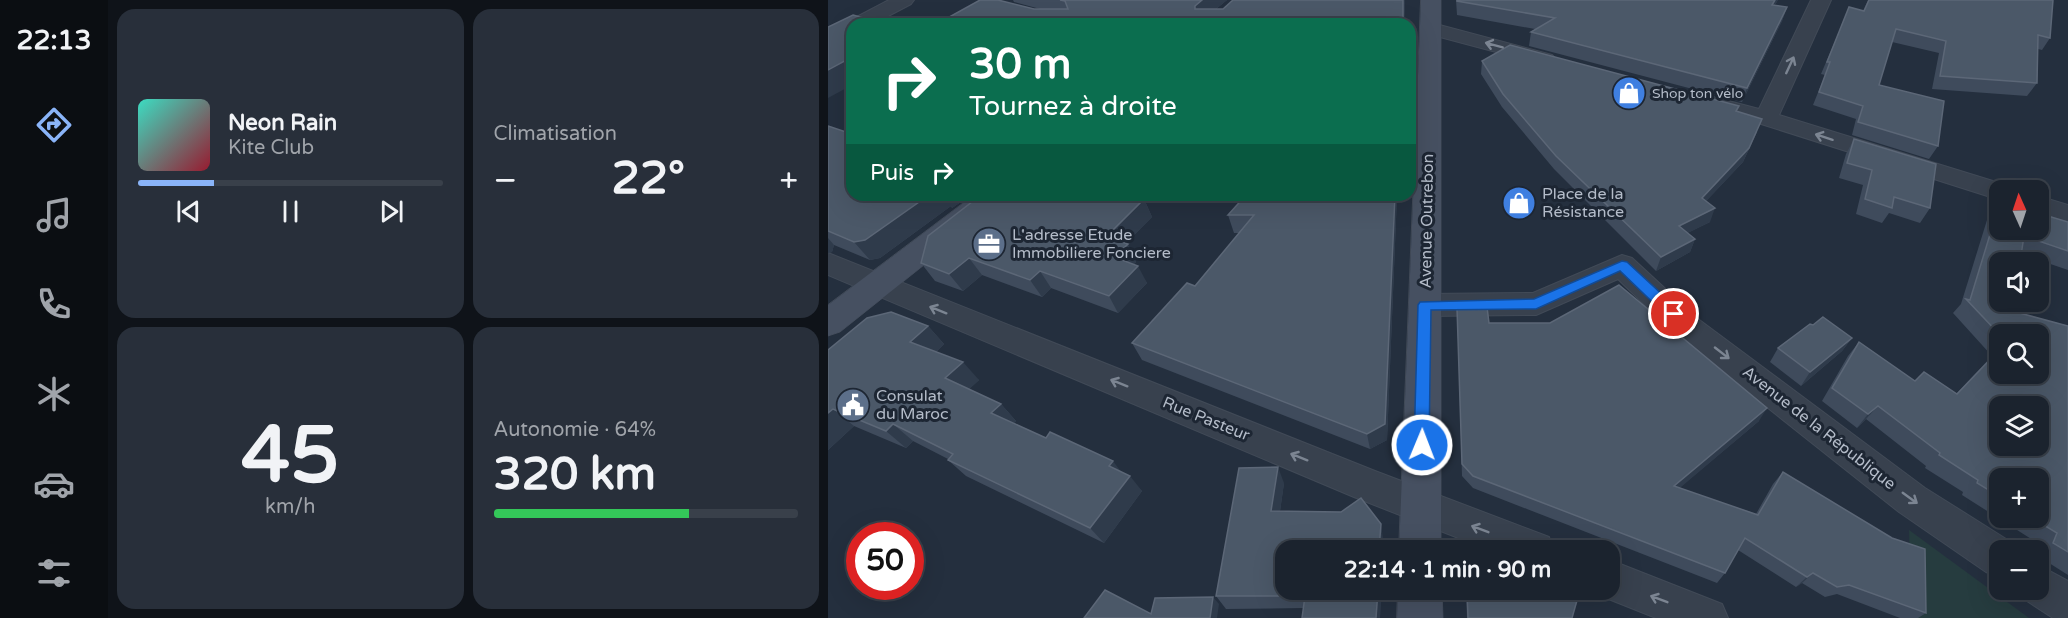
<!DOCTYPE html>
<html lang="fr">
<head>
<meta charset="utf-8">
<style>
	:root { --surface:#1b232e; --page:#282f3a; --text:#f1f3f6; --muted:#a0a4aa; --line:#39404a; --accent:#8ab4f8 }
	body { margin:0; font-family:"Varela Round",sans-serif; background:var(--page); color:var(--text); height:100vh; display:flex; flex-direction:column; font-size:22px; white-space:nowrap }
	* { box-sizing:border-box; margin:0 }
	p { font-size:20px; color:var(--muted) }
	.icon { flex:none; width:33px; height:33px; fill:none; stroke:currentColor; stroke-width:2; stroke-linecap:round; stroke-linejoin:round }
	.map { position:relative; flex:1; overflow:hidden }
	.sheet { display:flex; flex-direction:column; gap:9px; padding:9px; background:#0f1319; width:720px }
	.sheet>* { flex:none }
	.top-card { position:absolute; left:18px; top:18px; width:570px; height:183px; border-radius:18px; box-shadow:0 6px 24px #0002,0 0 0 2px var(--line); background:#0b6e4f; color:#fff; overflow:hidden }
	.needle { width:39px; rotate:357deg }
	.controls { position:absolute; left:1161px; top:180px; display:grid; gap:12px }
	.controls a { display:grid; place-items:center; width:60px; height:60px; border-radius:12px; background:var(--surface); box-shadow:0 6px 24px #0002,0 0 0 2px var(--line); font-size:30px }
	.speed { position:absolute; left:18px; top:522px; display:flex; gap:12px; font-size:30px; font-weight:700; text-align:center }
	.speed>* { display:grid; place-content:center; width:78px; height:78px; border-radius:50%; background:var(--surface); box-shadow:0 6px 24px #0002,0 0 0 2px var(--line); line-height:1 }
	.speed .limit { border:9px solid #d22; background:#fff; color:#111 }
	.pin { position:absolute; display:grid; place-items:center; width:51px; height:51px; color:#fff; margin:-26px; border:3px solid #fff; border-radius:50%; box-shadow:0 2px 6px #0007 }
	.me { position:absolute; width:66px; margin:-33px; rotate:1deg; stroke-linejoin:round; filter:drop-shadow(0 0 4px #0008) }
	.turn { display:flex; align-items:center; gap:21px; height:126px; padding:0 24px; font-size:27px }
	.turn .icon { width:78px; height:78px; stroke-width:2.5 }
	.turn b { display:block; font-size:42px; line-height:51px }
	.then { display:flex; align-items:center; height:57px; padding:0 24px; background:#0003; gap:12px; font-size:22px }
	.big { font-size:45px; font-weight:700; line-height:1.1 }
	.sheet .widget { flex:1; display:flex; flex-direction:column; justify-content:center; gap:9px; min-width:0; padding:0 21px; border-radius:18px; background:var(--page) }
	.sheet .dial { align-items:center; gap:0 }
	.dial b { font-size:78px; line-height:1 }
	.song { display:flex; align-items:center; gap:18px }
	.cover { width:72px; height:72px; border-radius:9px; background:linear-gradient(135deg,hsl(170 70% 55%),hsl(350 70% 35%)) }
	.played { height:6px; border-radius:3px; background:linear-gradient(90deg,var(--accent) 25%,var(--line) 25%) }
	.keys { display:flex; justify-content:space-around; direction:ltr }
	.heat { display:flex; justify-content:space-between; align-items:center; font-size:33px; direction:ltr }
	.charge { height:9px; border-radius:4px; background:linear-gradient(90deg,#34c759 64%,var(--line) 0) }
	.sheet .tiles { flex:1; display:grid; gap:9px; grid-template-columns:repeat(2,1fr) }
	.trip { position:absolute; left:447px; top:540px; width:345px; height:60px; border-radius:18px; background:var(--surface); box-shadow:0 6px 24px #0002,0 0 0 2px var(--line); font-weight:700; line-height:60px; text-align:center }
	main { display:flex; flex:1; min-height:0 }
	.dock { display:flex; flex-direction:column; width:108px; justify-content:space-around; align-items:center; background:#0b0e12; color:var(--muted) }
	.dock .icon { width:42px; height:42px }
	.dock .active { color:var(--accent) }
	.dock b { font-size:27px; color:var(--text) }
	.map>svg:first-child { display:block }
	.green { fill:#263c3f }
	.lines { fill:none; stroke-linecap:round; stroke-linejoin:round }
	.street-casing { stroke:#414a57; stroke-width:2 }
	.secondary-casing { stroke:#414a57; stroke-width:1 }
	.street { fill:#38414e; fill-rule:evenodd }
	.secondary { fill:#465061; fill-rule:evenodd }
	.wall { fill:#3f4b5c; fill-rule:evenodd }
	.shaded-wall { fill:#2f3b4b }
	.building { fill:#4b5868; stroke:#5c6777; stroke-width:1.5; fill-rule:evenodd }
	.oneway { stroke:#7c8592 }
	.route { fill:#1a73e8; stroke:#114b97; stroke-width:1.5 }
	.labels { text-anchor:middle; dominant-baseline:central; stroke-width:6; stroke-linejoin:round; paint-order:stroke }
	.far-poi-label { font-size:14px; fill:#b4bcc9; stroke:#1d2633; text-anchor:start }
	.poi-label { font-size:16px; fill:#b4bcc9; stroke:#1d2633; text-anchor:start }
	.street-label { font-size:16px; fill:#b4bcc9; stroke:#1d2633 }
</style>
</head>
<body>
<main>
<nav class="dock">
<b>22:13</b>
<svg class="icon active" aria-label="directions" viewBox="0 0 24 24"><path d="M12 3l9 9-9 9-9-9zM9 14v-3h6M13 9l2 2-2 2"/></svg>
<svg class="icon" aria-label="music" viewBox="0 0 24 24"><path d="M9 18V5l10-2v13"/><circle cx="6" cy="18" r="3"/><circle cx="16" cy="16" r="3"/></svg>
<svg class="icon" aria-label="phone" viewBox="0 0 24 24"><path d="M5 4h4l2 5-3 2q2 4 5 5l2-3 5 2v4C11 20 4 13 5 4z"/></svg>
<svg class="icon" aria-label="climate" viewBox="0 0 24 24"><path d="M12 3v18M4 7l16 10M4 17L20 7"/></svg>
<svg class="icon" aria-label="car" viewBox="0 0 24 24"><path d="M5 17H2v-5l4-1 3-4h7l3 4 3 1v5h-3M9 17h6M6 11h13"/><circle cx="7" cy="17" r="2"/><circle cx="17" cy="17" r="2"/></svg>
<svg class="icon" aria-label="filters" viewBox="0 0 24 24"><path d="M4 7h16M4 17h16"/><circle cx="9" cy="7" r="2"/><circle cx="15" cy="17" r="2"/></svg>
</nav>
<section class="sheet">
<div class="tiles">
<div class="widget">
<div class="song"><i class="cover"></i><div><b>Neon Rain</b><p>Kite Club</p></div></div>
<div class="played"></div>
<div class="keys"><svg class="icon" aria-label="previous" viewBox="0 0 24 24"><path d="M18 5L8 12l10 7zM5 5v14"/></svg><svg class="icon" aria-label="pause" viewBox="0 0 24 24"><path d="M8 5v14M16 5v14"/></svg><svg class="icon" aria-label="next" viewBox="0 0 24 24"><path d="M6 5l10 7-10 7zM19 5v14"/></svg></div>
</div>
<div class="widget"><p>Climatisation</p>
<div class="heat"><a>−</a><b class="big">22°</b><a>+</a></div>
</div>
<div class="widget dial"><b>45</b><p>km/h</p></div>
<div class="widget"><p>Autonomie · 64%</p><b class="big">320 km</b><div class="charge"></div></div>
</div>
</section>
<div class="map">
<svg width="1240" height="618" viewBox="0 0 1240 618">
	<rect width="100%" height="100%" fill="#242f3e"/>
	<!-- green -->
	<path class="green" d="M1081 530 1201 618H1083Z"/>
	<g class="lines">
		<!-- street casing -->
		<g class="street-casing">
			<g id="street">
				<path d="M61 0H86L83 4 45 24H24V28L20 24 23 20Z"/>
				<path d="M983 0H1003L951 115 1181 186 1184 190H1172V200L930 123 862 105 859 100 862 95 870 93 931 109Z"/>
				<path d="M604 23 724 55 728 59 724 63 717 65 597 33 594 29 597 25Z"/>
				<path d="M582 103 608 108 612 113 608 118 600 120 582 117Z"/>
				<path d="M1210 196 1240 205V223L1210 214Z"/>
				<path d="M0 253 547 471 721 537 726 550H661L526 497 0 275Z"/>
				<path d="M794 255 804 258 870 319 1097 488 1186 544 1188 550H1172V577L1158 572 1071 512 848 335 790 279 708 315 597 316 586 313 582 305 586 297 597 294 705 293Z"/>
				<path d="M782 560 894 604 900 618H828L768 594 766 590H782Z"/>
				<path d="M1210 565 1240 581V618H1225L1196 599 1192 590H1210Z"/>
			</g>
		</g>
		<!-- secondary casing -->
		<g class="secondary-casing">
			<g id="secondary">
				<path d="M593 0H613V550H571Z"/>
				<path d="M146 195H179L175 202 12 332 0 336V305Z"/>
				<path d="M570 590H614L615 618H569Z"/>
			</g>
		</g>
		<!-- street -->
		<use href="#street" class="street"/>
		<!-- secondary -->
		<use href="#secondary" class="secondary"/>
	</g>
	<!-- wall -->
	<g class="wall">
		<path d="M185 0H399L388 9H395L405 0H577L576 24H116L114 21 212 9 186 2Z"/>
		<path d="M628 0H950L946 6 959 7 954 21 914 102 701 46 703 32 707 29 629 15Z"/>
		<path d="M1040 0H1225L1222 38 1214 50 1210 49 1209 83 1199 96 1104 89 1111 53 1064 42 1051 85 1110 146 1101 159 1024 135 1028 119 985 105 997 75 993 74 1016 20 1035 11Z"/>
		<path d="M654 61 911 106 908 112 929 132 915 162 878 201 882 222 859 233 867 239 862 252 828 271 726 169 674 107 653 74Z"/>
		<path d="M0 126 24 195H143L124 208 123 206 52 258 42 260 6 245 4 252 0 253Z"/>
		<path d="M1026 139 1102 208 1092 223 1061 213 1054 223 1028 214 1035 185 1011 178 1018 154Z"/>
		<path d="M418 195H569L559 440 542 449 314 360 304 343 367 286 411 233H406L400 215Z"/>
		<path d="M316 199 324 217 298 243 308 262 306 264 319 283 290 313 223 288 214 297 154 275 135 291 107 281 93 263Z"/>
		<path d="M1171 205 1240 222V270L1193 254 1184 311 1240 326V575L1210 556V550H1208L1211 544 1134 495 1135 492 1097 468 1098 466 1038 419 1029 428 994 401 1020 356 1031 342 1087 381 1128 394 1164 356 1125 313 1133 304 1159 220ZM1172 334 1210 374H1172ZM1172 478 1210 518H1172Z"/>
		<path d="M629 308 661 323 931 421 851 488 928 514 945 484 955 472 1098 613 1090 618H1072L1009 594 997 597 974 583 968 587 910 550 897 573 889 583 645 488 634 476Z"/>
		<path d="M985 325 1024 338 1014 351 973 386 942 362 950 348Z"/>
		<path d="M100 326 116 344 108 352 151 380 141 389 173 404 188 421 186 423 293 472 314 491 276 543 138 476 120 460V459L85 441 78 448 26 426 0 450V350Z"/>
		<path d="M456 483 452 511 555 539V550H458V590H553L552 618 476 608 398 609 388 596Z"/>
		<path d="M638 590H751L744 618H639Z"/>
	</g>
	<!-- shaded-wall -->
	<g class="shaded-wall">
		<path d="M374 0H399L372 22 367 9V6Z"/>
		<path d="M575 0H577L576 24H575Z"/>
		<path d="M947 0H950L938 19 944 5Z"/>
		<path d="M959 7 954 21 914 102 919 88Z"/>
		<path d="M24 57V85L0 98V70Z"/>
		<path d="M934 119 915 162 869 211 874 198Z"/>
		<path d="M101 195H143L124 208 123 206 52 258 42 260 26 242Z"/>
		<path d="M567 195H569L559 440 542 449 539 434Z"/>
		<path d="M316 199 324 217 287 254 278 237Z"/>
		<path d="M887 208 882 222 846 240 851 226Z"/>
		<path d="M0 238 6 245 4 252 0 253Z"/>
		<path d="M867 239 862 252 828 271 833 257Z"/>
		<path d="M300 244 308 262 295 275 286 257Z"/>
		<path d="M141 258 154 275 135 291 121 274Z"/>
		<path d="M310 266 319 283 290 313 281 296Z"/>
		<path d="M212 271 223 288 214 297 202 280Z"/>
		<path d="M100 326 116 344 99 360 82 342Z"/>
		<path d="M1024 338 1014 351 973 386 982 372Z"/>
		<path d="M135 362 151 380 134 396 117 378Z"/>
		<path d="M173 404 188 421 179 430 163 413Z"/>
		<path d="M1050 406 1038 419 1029 428 1040 414Z"/>
		<path d="M939 408 931 421 840 498 846 486Z"/>
		<path d="M5 409 26 426 0 450V413Z"/>
		<path d="M65 424 85 441 78 448 58 431Z"/>
		<path d="M285 461 297 477 281 466Z"/>
		<path d="M450 467 456 483 450 526 443 511Z"/>
		<path d="M302 476 314 491 276 543 262 528Z"/>
		<path d="M553 524 555 539V550H551Z"/>
		<path d="M985 573 974 583 968 587 979 577Z"/>
		<path d="M550 590H553L552 618H548Z"/>
		<path d="M385 597 391 604 389 618H382Z"/>
	</g>
	<!-- building -->
	<g class="building">
		<path d="M152 0H170L206 9H240L237 1 232 0H374L367 6V9H395L405 0H575V24H126L114 21Z"/>
		<path d="M629 0H947L944 5 959 7 919 88 703 32 727 18 629 1Z"/>
		<path d="M1041 0H1225L1222 38 1210 35 1209 83 1112 76 1118 41 1068 29 1051 85 1116 101 1110 146 1030 122 1035 106 991 92 1002 62H999L1021 7 1036 11Z"/>
		<path d="M25 15 58 24H24V57L0 70V27Z"/>
		<path d="M682 45 911 106 908 111 934 119 921 148 874 198 887 208 851 226 867 239 833 257 728 156 675 94 654 61Z"/>
		<path d="M0 126 24 134V195H101L37 240 26 242 0 231Z"/>
		<path d="M1026 139 1108 164 1102 208 1066 197 1064 208 1037 199 1044 170 1019 163Z"/>
		<path d="M153 195H303L316 199 278 237 300 244 286 257 310 266 281 296 212 271 202 280 141 258 121 274 93 263 100 236Z"/>
		<path d="M418 195H567L557 424 539 434 304 343 359 283 367 286 426 215H400Z"/>
		<path d="M1171 205 1172 206V230H1210V213L1240 222V251L1196 236 1192 262H1172V302H1185L1184 311 1240 326V552L1225 543 1229 533 1204 518H1210V478H1172V497L1149 483 1150 480 1111 455 1112 453 1050 406 1040 414 1004 388 1031 342 1087 381 1096 372 1129 394 1172 349V374H1210V334L1172 335 1138 299 1142 300ZM1172 406H1210V446H1172Z"/>
		<path d="M791 285 939 408 846 486 930 515 955 472 1064 538 1097 549 1098 613 1021 585 1009 587 985 573 979 577 917 538 897 573 645 476 634 464 629 308 659 307 661 323H722Z"/>
		<path d="M63 312 100 326 82 342 135 362 117 378 173 404 163 413 218 438 222 432 285 461 281 466 302 476 262 528 120 460 125 454 65 424 58 431 5 409 0 413V350L39 318Z"/>
		<path d="M995 317 1024 338 982 372 950 348 982 324 985 325Z"/>
		<path d="M450 467 443 511 513 512 533 498 553 524 551 550H458V590H550L548 618H474L477 596H388L411 468Z"/>
		<path d="M277 590 323 614 327 598 385 597 382 618H256Z"/>
		<path d="M639 590H752L744 618H640Z"/>
	</g>
	<!-- one-way arrows -->
	<defs><path id="oneway-shaft" d="M-6 0H5M1.5-3L5.5 0L1.5 3" fill="none" stroke-width="1.6" stroke-linecap="round" stroke-linejoin="round" transform="scale(1.5)"/></defs>
	<g class="oneway">
		<use href="#oneway-shaft" transform="translate(666 45) rotate(-165)"/>
		<use href="#oneway-shaft" transform="translate(962 65) rotate(-65)"/>
		<use href="#oneway-shaft" transform="translate(996 137) rotate(-162)"/>
		<use href="#oneway-shaft" transform="translate(110 310) rotate(-158)"/>
		<use href="#oneway-shaft" transform="translate(894 353) rotate(38)"/>
		<use href="#oneway-shaft" transform="translate(291 383) rotate(-158)"/>
		<use href="#oneway-shaft" transform="translate(471 457) rotate(-158)"/>
		<use href="#oneway-shaft" transform="translate(1082 498) rotate(36)"/>
		<use href="#oneway-shaft" transform="translate(652 529) rotate(-159)"/>
		<use href="#oneway-shaft" transform="translate(831 599) rotate(-159)"/>
	</g>
	<!-- route -->
	<path class="route" d="M794 261 799 262 851 310 853 314 851 318H841L792 271 708 309 603 310 601 445 599 450 594 452 588 450 586 445 590 305 592 302 706 299Z"/>
	<!-- icons -->
	<defs>
		<g id="shop-disc" transform="scale(1.725)"><circle r="9.5" fill="#3f7fe0" stroke="#1d2633"/><path d="M-5-2.5h2.3a2.7 3.5 0 0 1 5.4 0H5L5.5 6h-11ZM-1.5-2.5h3a1.5 2.3 0 0 0-3 0Z" fill="#fff"/></g>
		<g id="office-disc" transform="scale(1.725)"><circle r="9.5" fill="#5c6f8a" stroke="#1d2633"/><path d="M-6-3h4V-5.5h4V-3h4V5H-6ZM-1-4.5V-3h2v-1.5ZM-6 0V1H6V0Z" fill="#fff"/></g>
		<g id="civic-disc" transform="scale(1.725)"><circle r="9.5" fill="#5c6f8a" stroke="#1d2633"/><path d="M-.6-6.5H3V-4.5H.6V-3L4-1V1h2V6H-6V1h2V-1L-.6-3ZM-1.2 2.5V6h2.4V2.5Z" fill="#fff"/></g>
	</defs>
	<g fill-rule="evenodd">
		<use href="#shop-disc" x="801" y="93"/>
		<use href="#shop-disc" x="691" y="203"/>
		<use href="#office-disc" x="161" y="244"/>
		<use href="#civic-disc" x="25" y="405"/>
	</g>
	<g class="labels">
		<!-- far-poi labels -->
		<g class="far-poi-label">
			<text x="824" y="93">Shop ton vélo</text>
		</g>
		<!-- poi labels -->
		<g class="poi-label">
			<text x="714" y="194">Place de la<tspan x="714" dy="18">Résistance</tspan></text>
			<text x="184" y="235">L'adresse Etude<tspan x="184" dy="18">Immobiliere Fonciere</tspan></text>
			<text x="48" y="396">Consulat<tspan x="48" dy="18">du Maroc</tspan></text>
		</g>
		<!-- street labels -->
		<g class="street-label">
			<text transform="translate(599 221) rotate(-89)">Avenue Outrebon</text>
			<text transform="translate(378 419) rotate(22)">Rue Pasteur</text>
			<text transform="translate(991 428) rotate(38)">Avenue de la République</text>
		</g>
	</g>
</svg>
<div class="controls">
<a><svg class="needle" viewBox="-14 -14 28 28"><path d="M0-13l5 13h-10z" fill="#e53935"/><path d="M0 13l5-13h-10z" fill="#a0a4aa"/></svg></a>
<a><svg class="icon" aria-label="sound" viewBox="0 0 24 24"><path d="M4 9h4l5-4v14l-5-4H4zM17 9q2 3 0 6"/></svg></a>
<a><svg class="icon" aria-label="search" viewBox="0 0 24 24"><circle cx="10" cy="10" r="6"/><path d="M15 15l6 6"/></svg></a>
<a><svg class="icon" aria-label="layers" viewBox="0 0 24 24"><path d="M12 4l9 5-9 5-9-5zM3 14l9 5 9-5"/></svg></a>
<a>+</a>
<a>−</a>
</div>
<div class="speed"><div class="limit">50</div></div>
<div class="pin" style="left:846px;top:314px;background:#d93025"><svg class="icon" aria-label="arrive" viewBox="0 0 24 24"><path d="M6 21V4h12l-3 4 3 4H6"/></svg></div>
<svg class="me" style="left:594px;top:445px" viewBox="-20 -20 40 40"><circle r="17" fill="#1a73e8" stroke="#fff" stroke-width="3"/><path d="M0-11L8 9 0 5-8 9z" fill="#fff"/></svg>
<div class="trip">22:14 · 1 min · 90 m</div>
<div class="top-card">
<div class="turn"><svg class="icon" aria-label="right" viewBox="0 0 24 24"><path d="M7 20v-9h11M14 6l5 5-5 5"/></svg><div><b>30 m</b>Tournez à droite</div></div>
<div class="then">Puis<svg class="icon" aria-label="right" viewBox="0 0 24 24"><path d="M7 20v-9h11M14 6l5 5-5 5"/></svg></div>
</div>
</div>
</main>
</body>
</html>
